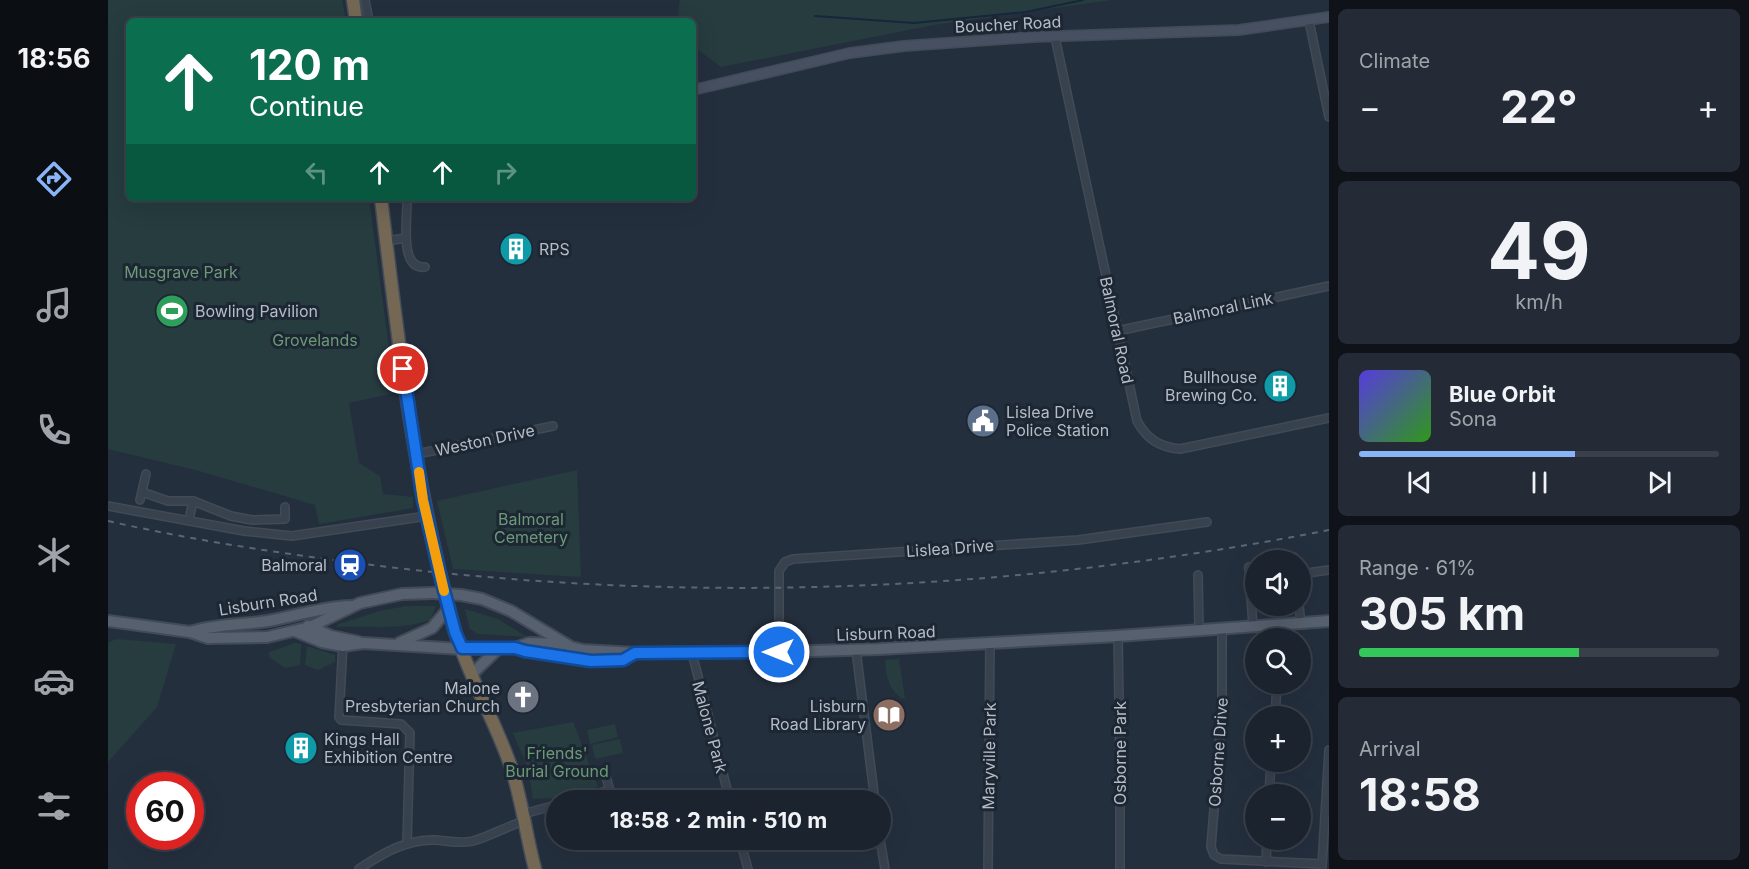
<!DOCTYPE html>
<html lang="en">
<head>
<meta charset="utf-8">
<style>
	:root { --surface:#1b232e; --page:#242b36; --text:#f1f3f6; --muted:#a0a4aa; --line:#39404a; --accent:#8ab4f8 }
	body { margin:0; font-family:Inter,sans-serif; background:var(--page); color:var(--text); height:100vh; display:flex; flex-direction:column; font-size:22px; white-space:nowrap }
	* { box-sizing:border-box; margin:0 }
	p { font-size:20px; color:var(--muted) }
	.icon { flex:none; width:33px; height:33px; fill:none; stroke:currentColor; stroke-width:2; stroke-linecap:round; stroke-linejoin:round }
	.map { position:relative; flex:1; overflow:hidden }
	.sheet { display:flex; flex-direction:column; gap:9px; padding:9px; background:#0f1319; width:420px }
	.sheet>* { flex:none }
	.hud { position:absolute; left:18px; top:18px; width:570px; height:183px; border-radius:9px; box-shadow:0 6px 24px #0002,0 0 0 2px var(--line); background:#0b6e4f; color:#fff; overflow:hidden }
	.controls { position:absolute; left:1137px; top:550px; display:grid; gap:12px }
	.controls a { display:grid; place-items:center; width:66px; height:66px; border-radius:50%; background:var(--surface); box-shadow:0 6px 24px #0002,0 0 0 2px var(--line); font-size:30px }
	.speed { position:absolute; left:18px; top:772px; display:flex; gap:12px; font-size:30px; font-weight:700; text-align:center }
	.speed>* { display:grid; place-content:center; width:78px; height:78px; border-radius:50%; background:var(--surface); box-shadow:0 6px 24px #0002,0 0 0 2px var(--line); line-height:1 }
	.speed .limit { border:9px solid #d22; background:#fff; color:#111 }
	.pin { position:absolute; display:grid; place-items:center; width:51px; height:51px; color:#fff; margin:-26px; border:3px solid #fff; border-radius:50%; box-shadow:0 2px 6px #0007 }
	.me { position:absolute; width:66px; margin:-33px; rotate:270deg; stroke-linejoin:round; filter:drop-shadow(0 0 4px #0008) }
	.turn { display:flex; align-items:center; gap:21px; height:126px; padding:0 24px; font-size:27px }
	.turn .icon { width:78px; height:78px; stroke-width:2.5 }
	.turn b { display:block; font-size:42px; line-height:51px }
	.lanes { display:flex; align-items:center; height:57px; padding:0 24px; background:#0003; justify-content:center; gap:30px; direction:ltr }
	.lanes .off { opacity:.35 }
	.big { font-size:45px; font-weight:700; line-height:1.1 }
	.sheet .card { flex:1; display:flex; flex-direction:column; justify-content:center; gap:9px; min-width:0; padding:0 21px; border-radius:9px; background:var(--page) }
	.sheet .dial { align-items:center; gap:0 }
	.dial b { font-size:78px; line-height:1 }
	.song { display:flex; align-items:center; gap:18px }
	.cover { width:72px; height:72px; border-radius:9px; background:linear-gradient(135deg,hsl(250 70% 55%),hsl(110 70% 35%)) }
	.played { height:6px; border-radius:3px; background:linear-gradient(90deg,var(--accent) 60%,var(--line) 60%) }
	.keys { display:flex; justify-content:space-around; direction:ltr }
	.heat { display:flex; justify-content:space-between; align-items:center; font-size:33px; direction:ltr }
	.charge { height:9px; border-radius:4px; background:linear-gradient(90deg,#34c759 61%,var(--line) 0) }
	.trip { position:absolute; left:438px; top:790px; width:345px; height:60px; border-radius:30px; background:var(--surface); box-shadow:0 6px 24px #0002,0 0 0 2px var(--line); font-weight:700; line-height:60px; text-align:center }
	main { display:flex; flex:1; min-height:0 }
	.dock { display:flex; flex-direction:column; width:108px; justify-content:space-around; align-items:center; background:#0b0e12; color:var(--muted) }
	.dock .icon { width:42px; height:42px }
	.dock .active { color:var(--accent) }
	.dock b { font-size:27px; color:var(--text) }
	.map>svg:first-child { display:block }
	.green { fill:#263c3f }
	.lines { fill:none; stroke-linecap:round; stroke-linejoin:round }
	.stream { stroke:#17263c; stroke-width:2 }
	.street-casing { stroke:#414a57; stroke-width:10 }
	.secondary-casing { stroke:#414a57; stroke-width:12 }
	.primary-casing { stroke:#414a57; stroke-width:14 }
	.highway-casing { stroke:#434c59; stroke-width:15 }
	.street { stroke:#38414e; stroke-width:7 }
	.secondary { stroke:#465061; stroke-width:9 }
	.primary { stroke:#56606e; stroke-width:10 }
	.highway { stroke:#746855; stroke-width:12 }
	.rail { stroke:#5a6575; stroke-width:2; stroke-dasharray:6 6; stroke-linecap:butt }
	.primary-bridge-casing { stroke:#414a57; stroke-width:14; stroke-linecap:butt }
	.primary-bridge { stroke:#56606e; stroke-width:10 }
	.route-casing { stroke:#114b97; stroke-width:15 }
	.route { stroke:#1a73e8; stroke-width:10 }
	.slow { stroke:#f59e0b; stroke-width:10 }
	.labels { text-anchor:middle; dominant-baseline:central; stroke-width:6; stroke-linejoin:round; paint-order:stroke }
	.street-label { font-size:16px; fill:#b4bcc9; stroke:#1d2633 }
	.poi-label { font-size:16px; fill:#b4bcc9; stroke:#1d2633; text-anchor:start }
	.park-label { font-size:16px; fill:#6b9a76; stroke:#1d2633 }
</style>
</head>
<body>
<main>
<nav class="dock">
<b>18:56</b>
<svg class="icon active" aria-label="directions" viewBox="0 0 24 24"><path d="M12 3l9 9-9 9-9-9zM9 14v-3h6M13 9l2 2-2 2"/></svg>
<svg class="icon" aria-label="music" viewBox="0 0 24 24"><path d="M9 18V5l10-2v13"/><circle cx="6" cy="18" r="3"/><circle cx="16" cy="16" r="3"/></svg>
<svg class="icon" aria-label="phone" viewBox="0 0 24 24"><path d="M5 4h4l2 5-3 2q2 4 5 5l2-3 5 2v4C11 20 4 13 5 4z"/></svg>
<svg class="icon" aria-label="climate" viewBox="0 0 24 24"><path d="M12 3v18M4 7l16 10M4 17L20 7"/></svg>
<svg class="icon" aria-label="car" viewBox="0 0 24 24"><path d="M5 17H2v-5l4-1 3-4h7l3 4 3 1v5h-3M9 17h6M6 11h13"/><circle cx="7" cy="17" r="2"/><circle cx="17" cy="17" r="2"/></svg>
<svg class="icon" aria-label="filters" viewBox="0 0 24 24"><path d="M4 7h16M4 17h16"/><circle cx="9" cy="7" r="2"/><circle cx="15" cy="17" r="2"/></svg>
</nav>
<div class="map">
<svg width="1221" height="869" viewBox="0 0 1221 869">
	<rect width="100%" height="100%" fill="#242f3e"/>
	<!-- green -->
	<g class="green">
		<path d="M0 0H234L238 21H21V198H261L287 393 241 403 251 463 272 476 275 494 305 497V508L211 524 207 505 91 471 0 449Z"/>
		<path d="M572 0H1004L826 25 613 67 585 46V21H572L570 12Z"/>
		<path d="M469 470 473 577 345 569 329 501Z"/>
		<path d="M299 606H328L322 620C290 631 260 625 228 627L231 624 271 611Z"/>
		<path d="M357 609 390 619 419 637 370 634 362 629Z"/>
		<path d="M8 639 68 644 49 707 0 762V643Z"/>
		<path d="M187 643 193 644 192 665 177 668 161 657V652Z"/>
		<path d="M199 646 227 655V662L210 670 197 665Z"/>
		<path d="M791 659 797 698 794 699C780 688 778 677 777 660Z"/>
		<path d="M465 722 490 787 445 798 425 799 420 768 405 733Z"/>
		<path d="M507 724 510 737 482 744 479 730Z"/>
		<path d="M512 739 515 753 487 759 484 745Z"/>
	</g>
	<g class="lines">
		<!-- stream -->
		<path class="stream" d="M707 16 806 23 918 12 975 0"/>
		<!-- street casing -->
		<g class="street-casing">
			<g id="street">
				<path d="M257 0 261 21"/>
				<path d="M1201 21 1221 117"/>
				<path d="M947 37 1029 421C1039 439 1051 447 1072 449L1221 418"/>
				<path d="M299 198C300 216 290 270 317 267"/>
				<path d="M278 241 298 238"/>
				<path d="M1009 331 1221 286"/>
				<path d="M309 454 445 426"/>
				<path d="M34 492 60 501H85L123 516 144 520 177 519V507"/>
				<path d="M32 500 38 474"/>
				<path d="M0 506 136 531 184 536 319 516"/>
				<path d="M81 520 85 501"/>
				<path d="M1186 557 1187 561"/>
				<path d="M1141 567 1145 627"/>
				<path d="M1192 574 1221 570"/>
				<path d="M1090 575 1091 630"/>
				<path d="M1191 606 1193 623"/>
				<path d="M1114 629V709L1103 847 1106 855 1113 859 1214 864"/>
				<path d="M1010 636 1012 763V869"/>
				<path d="M1173 639 1174 624"/>
				<path d="M235 643 231 717 233 720 293 724 302 733 299 844"/>
				<path d="M748 650 767 801"/>
				<path d="M671 652V571L677 562 685 559 970 540 1099 522"/>
				<path d="M584 653 622 801"/>
				<path d="M1167 717 1169 684"/>
				<path d="M498 777 505 801"/>
				<path d="M1161 795 1163 762"/>
				<path d="M462 801 502 790"/>
				<path d="M415 814 448 805"/>
				<path d="M772 839 777 869"/>
				<path d="M509 840 510 843 521 841"/>
				<path d="M632 840 640 869"/>
				<path d="M1158 862 1159 840"/>
				<path d="M1214 866 1221 750"/>
				<path d="M251 869C275 853 298 839 328 840 340 841 352 844 365 841 380 837 400 826 416 821"/>
				<path d="M880 869 882 644"/>
			</g>
		</g>
		<!-- secondary casing -->
		<g class="secondary-casing">
			<path id="secondary" d="M585 90 742 53 796 46 925 37 1131 30 1221 17"/>
		</g>
		<!-- primary casing -->
		<g class="primary-casing">
			<g id="primary">
				<path d="M353 595 374 599 403 611 463 647 475 650 527 653 671 652 771 649 1010 636 1221 621"/>
				<path d="M0 621 82 632 100 638 159 637 202 627 252 603 294 594 325 593"/>
				<path d="M200 626 223 636 251 642"/>
				<path d="M187 631 214 642 235 646 255 643 354 649 407 648 417 651 483 661 515 660 527 653"/>
				<path d="M82 632C108 624 134 625 160 621 188 616 214 607 242 606"/>
				<path d="M291 643 324 628 341 608"/>
				<path d="M407 648 421 643 455 644"/>
				<path d="M364 674 391 648"/>
			</g>
		</g>
		<!-- highway casing -->
		<g class="highway-casing">
			<g id="highway">
				<path d="M245 0 248 21"/>
				<path d="M273 198C290 342 307 488 346 628 360 676 387 720 403 767 414 800 418 835 427 869"/>
			</g>
		</g>
		<!-- street -->
		<use href="#street" class="street"/>
		<!-- secondary -->
		<use href="#secondary" class="secondary"/>
		<!-- primary -->
		<use href="#primary" class="primary"/>
		<!-- highway -->
		<use href="#highway" class="highway"/>
		<!-- rail -->
		<path class="rail" d="M0 521C84 540 170 553 256 564 579 605 901 593 1221 530"/>
		<!-- primary-bridge casing -->
		<g class="primary-bridge-casing">
			<path id="primary-bridge" d="M325 593 353 595"/>
		</g>
		<!-- primary-bridge -->
		<use href="#primary-bridge" class="primary-bridge"/>
	</g>
	<g class="lines">
		<!-- route casing -->
		<g class="route-casing">
			<path id="route" d="M295 369 315 500 333 579 347 632 354 648H407L417 651 483 661 515 660 527 653 671 652"/>
		</g>
		<!-- route -->
		<use href="#route" class="route"/>
		<!-- slow -->
		<path class="slow" d="M311 472 315 500 336 591"/>
	</g>
	<!-- icons -->
	<defs>
		<g id="building-disc" transform="scale(1.725)"><circle r="9.5" fill="#0f9aa8" stroke="#1d2633"/><path d="M-4-6H4V6H1V3H-1V6H-4ZM-2.5-4.3h1.7v1.8h-1.7ZM.8-4.3h1.7v1.8H.8ZM-2.5-1h1.7V.8h-1.7ZM.8-1h1.7V.8H.8Z" fill="#fff"/></g>
		<g id="stadium-disc" transform="scale(1.725)"><circle r="9.5" fill="#2e9e5b" stroke="#1d2633"/><path d="M0-5a6.5 5 0 1 0 0 10a6.5 5 0 1 0 0-10ZM-3.5-1.8h7v3.6h-7Z" fill="#fff"/></g>
		<g id="civic-disc" transform="scale(1.725)"><circle r="9.5" fill="#5c6f8a" stroke="#1d2633"/><path d="M-.6-6.5H3V-4.5H.6V-3L4-1V1h2V6H-6V1h2V-1L-.6-3ZM-1.2 2.5V6h2.4V2.5Z" fill="#fff"/></g>
		<g id="station-disc" transform="scale(1.725)"><circle r="9.5" fill="#1a4fb4" stroke="#1d2633"/><path d="M-3-6H3Q5-6 5-4V2Q5 4 3 4L4.5 6H3L1.5 4h-3L-3 6H-4.5L-3 4Q-5 4-5 2V-4Q-5-6-3-6ZM-3.5-4v3h7v-3ZM-3.5 1v1.5H-2V1ZM2 1v1.5H3.5V1Z" fill="#fff"/></g>
		<g id="church-disc" transform="scale(1.725)"><circle r="9.5" fill="#6b7280" stroke="#1d2633"/><path d="M-1.2-6h2.4v3.5h3.3v2.4h-3.3V6h-2.4V-.1h-3.3v-2.4h3.3Z" fill="#fff"/></g>
		<g id="library-disc" transform="scale(1.725)"><circle r="9.5" fill="#8d6e63" stroke="#1d2633"/><path d="M-6-4Q-3-5.5-.7-3.5V5Q-3 3-6 4ZM6-4Q3-5.5 .7-3.5V5Q3 3 6 4Z" fill="#fff"/></g>
	</defs>
	<g fill-rule="evenodd">
		<use href="#building-disc" x="408" y="249"/>
		<use href="#stadium-disc" x="64" y="311"/>
		<use href="#building-disc" x="1172" y="386"/>
		<use href="#civic-disc" x="875" y="421"/>
		<use href="#station-disc" x="242" y="565"/>
		<use href="#church-disc" x="415" y="697"/>
		<use href="#library-disc" x="781" y="715"/>
		<use href="#building-disc" x="193" y="748"/>
	</g>
	<g class="labels">
		<!-- street labels -->
		<g class="street-label">
			<text transform="translate(900 24) rotate(-3)">Boucher Road</text>
			<text transform="translate(1115 308) rotate(-12)">Balmoral Link</text>
			<text transform="translate(1009 330) rotate(78)">Balmoral Road</text>
			<text transform="translate(377 440) rotate(-12)">Weston Drive</text>
			<text transform="translate(842 548) rotate(-4)">Lislea Drive</text>
			<text transform="translate(160 602) rotate(-9)">Lisburn Road</text>
			<text transform="translate(778 633) rotate(-2)">Lisburn Road</text>
			<text transform="translate(602 727) rotate(75)">Malone Park</text>
			<text transform="translate(1110 752) rotate(-86)">Osborne Drive</text>
			<text transform="translate(1012 753) rotate(-90)">Osborne Park</text>
			<text transform="translate(881 756) rotate(-89)">Maryville Park</text>
		</g>
		<!-- poi labels -->
		<g class="poi-label">
			<text x="431" y="249">RPS</text>
			<text x="87" y="311">Bowling Pavilion</text>
			<text x="1149" y="377" text-anchor="end">Bullhouse<tspan x="1149" dy="18">Brewing Co.</tspan></text>
			<text x="898" y="412">Lislea Drive<tspan x="898" dy="18">Police Station</tspan></text>
			<text x="219" y="565" text-anchor="end">Balmoral</text>
			<text x="392" y="688" text-anchor="end">Malone<tspan x="392" dy="18">Presbyterian Church</tspan></text>
			<text x="758" y="706" text-anchor="end">Lisburn<tspan x="758" dy="18">Road Library</tspan></text>
			<text x="216" y="739">Kings Hall<tspan x="216" dy="18">Exhibition Centre</tspan></text>
		</g>
		<!-- park labels -->
		<g class="park-label">
			<text x="73" y="272">Musgrave Park</text>
			<text x="207" y="340">Grovelands</text>
			<text x="423" y="519">Balmoral<tspan x="423" dy="18">Cemetery</tspan></text>
			<text x="449" y="753">Friends'<tspan x="449" dy="18">Burial Ground</tspan></text>
		</g>
	</g>
</svg>
<div class="controls">
<a><svg class="icon" aria-label="sound" viewBox="0 0 24 24"><path d="M4 9h4l5-4v14l-5-4H4zM17 9q2 3 0 6"/></svg></a>
<a><svg class="icon" aria-label="search" viewBox="0 0 24 24"><circle cx="10" cy="10" r="6"/><path d="M15 15l6 6"/></svg></a>
<a>+</a>
<a>−</a>
</div>
<div class="speed"><div class="limit">60</div></div>
<div class="pin" style="left:295px;top:369px;background:#d93025"><svg class="icon" aria-label="arrive" viewBox="0 0 24 24"><path d="M6 21V4h12l-3 4 3 4H6"/></svg></div>
<svg class="me" style="left:671px;top:652px" viewBox="-20 -20 40 40"><circle r="17" fill="#1a73e8" stroke="#fff" stroke-width="3"/><path d="M0-11L8 9 0 5-8 9z" fill="#fff"/></svg>
<div class="trip">18:58 · 2 min · 510 m</div>
<div class="hud">
<div class="turn"><svg class="icon" aria-label="ahead" viewBox="0 0 24 24"><path d="M12 20V5M6 11l6-6 6 6"/></svg><div><b>120 m</b>Continue</div></div>
<div class="lanes"><svg class="icon off" aria-label="left" viewBox="0 0 24 24"><path d="M17 20v-9H6M10 6l-5 5 5 5"/></svg><svg class="icon" aria-label="ahead" viewBox="0 0 24 24"><path d="M12 20V5M6 11l6-6 6 6"/></svg><svg class="icon" aria-label="ahead" viewBox="0 0 24 24"><path d="M12 20V5M6 11l6-6 6 6"/></svg><svg class="icon off" aria-label="right" viewBox="0 0 24 24"><path d="M7 20v-9h11M14 6l5 5-5 5"/></svg></div>
</div>
</div>
<section class="sheet">
<div class="card"><p>Climate</p>
<div class="heat"><a>−</a><b class="big">22°</b><a>+</a></div>
</div>
<div class="card dial"><b>49</b><p>km/h</p></div>
<div class="card">
<div class="song"><i class="cover"></i><div><b>Blue Orbit</b><p>Sona</p></div></div>
<div class="played"></div>
<div class="keys"><svg class="icon" aria-label="previous" viewBox="0 0 24 24"><path d="M18 5L8 12l10 7zM5 5v14"/></svg><svg class="icon" aria-label="pause" viewBox="0 0 24 24"><path d="M8 5v14M16 5v14"/></svg><svg class="icon" aria-label="next" viewBox="0 0 24 24"><path d="M6 5l10 7-10 7zM19 5v14"/></svg></div>
</div>
<div class="card"><p>Range · 61%</p><b class="big">305 km</b><div class="charge"></div></div>
<div class="card"><p>Arrival</p><b class="big">18:58</b></div>
</section>
</main>
</body>
</html>
